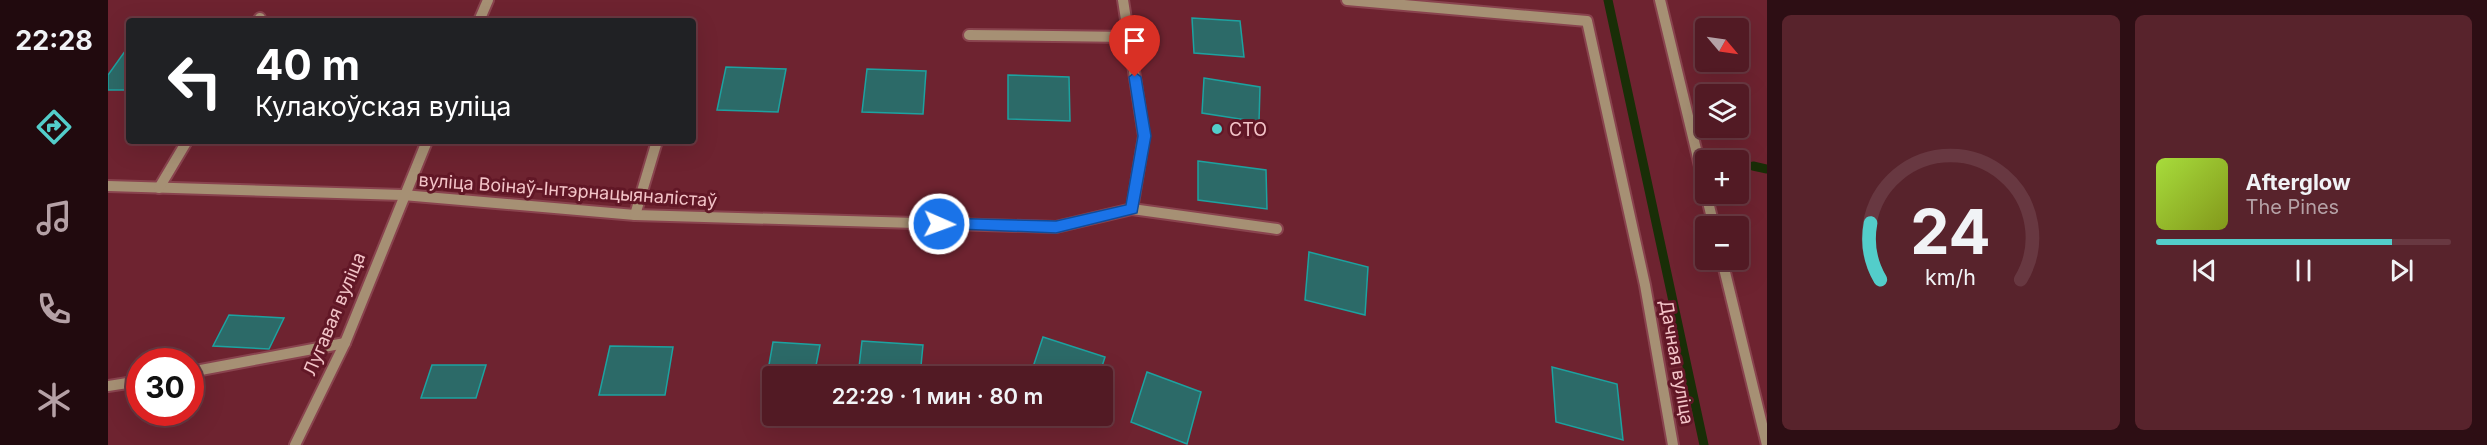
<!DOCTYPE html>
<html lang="ru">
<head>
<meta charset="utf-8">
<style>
	:root { --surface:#521a24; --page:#58232c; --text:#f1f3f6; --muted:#b5a1a6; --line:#683841; --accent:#53cdca }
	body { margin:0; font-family:Inter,sans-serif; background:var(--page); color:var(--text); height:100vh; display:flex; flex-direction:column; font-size:22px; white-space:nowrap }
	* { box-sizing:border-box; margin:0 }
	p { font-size:20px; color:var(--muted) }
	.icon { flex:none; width:33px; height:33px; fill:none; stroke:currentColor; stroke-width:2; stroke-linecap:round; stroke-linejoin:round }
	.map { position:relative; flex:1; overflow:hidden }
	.details { display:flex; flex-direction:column; gap:15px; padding:15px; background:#2d0e14; width:720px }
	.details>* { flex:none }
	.banner { position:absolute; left:18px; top:18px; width:570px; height:126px; border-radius:6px; box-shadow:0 6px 24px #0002,0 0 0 2px var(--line); background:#202124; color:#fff; overflow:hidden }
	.needle { width:39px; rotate:119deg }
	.controls { position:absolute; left:1587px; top:18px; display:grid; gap:12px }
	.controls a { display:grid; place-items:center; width:54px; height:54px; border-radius:6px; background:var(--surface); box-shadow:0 6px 24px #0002,0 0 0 2px var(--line); font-size:30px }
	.speed { position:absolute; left:18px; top:348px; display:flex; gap:12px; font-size:30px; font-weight:700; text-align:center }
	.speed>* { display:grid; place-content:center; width:78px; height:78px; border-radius:50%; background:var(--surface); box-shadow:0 6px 24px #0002,0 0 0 2px var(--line); line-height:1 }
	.speed .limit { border:9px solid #d22; background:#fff; color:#111 }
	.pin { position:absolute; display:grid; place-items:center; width:51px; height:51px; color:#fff; margin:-62px -26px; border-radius:50% 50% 50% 0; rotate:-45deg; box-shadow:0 0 6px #0007 }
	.pin .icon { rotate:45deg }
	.me { position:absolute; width:66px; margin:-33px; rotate:92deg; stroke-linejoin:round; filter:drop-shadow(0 0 4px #0008) }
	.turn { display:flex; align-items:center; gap:21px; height:126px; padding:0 30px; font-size:27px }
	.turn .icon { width:78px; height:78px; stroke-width:2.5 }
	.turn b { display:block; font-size:42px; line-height:51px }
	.details .card { flex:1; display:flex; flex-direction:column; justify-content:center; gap:9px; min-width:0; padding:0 21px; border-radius:9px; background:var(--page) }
	.details .dial { align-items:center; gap:0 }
	.dial svg { height:156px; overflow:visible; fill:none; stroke:var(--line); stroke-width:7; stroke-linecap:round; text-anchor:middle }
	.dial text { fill:var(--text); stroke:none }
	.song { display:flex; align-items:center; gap:18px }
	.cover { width:72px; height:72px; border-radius:9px; background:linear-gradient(135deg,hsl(80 70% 55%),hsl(70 70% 35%)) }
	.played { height:6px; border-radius:3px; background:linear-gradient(90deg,var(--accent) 80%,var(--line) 80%) }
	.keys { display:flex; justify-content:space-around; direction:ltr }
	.details .tiles { flex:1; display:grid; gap:15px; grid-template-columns:repeat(2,1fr) }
	.trip { position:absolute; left:654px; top:366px; width:351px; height:60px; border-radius:6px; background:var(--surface); box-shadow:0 6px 24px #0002,0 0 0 2px var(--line); font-weight:600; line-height:60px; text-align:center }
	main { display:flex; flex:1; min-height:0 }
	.menu { display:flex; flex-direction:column; width:108px; justify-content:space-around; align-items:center; background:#210a0e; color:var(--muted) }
	.menu .icon { width:42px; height:42px }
	.menu .selected { color:var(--accent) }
	.menu b { font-size:27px; color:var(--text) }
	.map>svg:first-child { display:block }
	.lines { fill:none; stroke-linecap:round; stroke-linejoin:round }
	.stream { stroke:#192e07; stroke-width:9 }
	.building { fill:#2c6a68; stroke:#1da2a0; stroke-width:1.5 }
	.minor-casing { stroke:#89434e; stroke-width:14 }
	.minor { stroke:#a69074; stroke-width:10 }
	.route { fill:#1a73e8; stroke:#114b97; stroke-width:1.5 }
	.poi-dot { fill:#53cdca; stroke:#611726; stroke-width:2 }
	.labels { text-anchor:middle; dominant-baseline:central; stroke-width:6; stroke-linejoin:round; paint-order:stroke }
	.poi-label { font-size:18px; fill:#f3c4c8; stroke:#611726; text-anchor:start }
	.street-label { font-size:18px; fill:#f3c4c8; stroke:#611726 }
</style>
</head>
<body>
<main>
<nav class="menu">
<b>22:28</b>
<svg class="icon selected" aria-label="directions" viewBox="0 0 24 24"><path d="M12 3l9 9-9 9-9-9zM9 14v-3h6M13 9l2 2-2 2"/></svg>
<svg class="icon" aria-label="music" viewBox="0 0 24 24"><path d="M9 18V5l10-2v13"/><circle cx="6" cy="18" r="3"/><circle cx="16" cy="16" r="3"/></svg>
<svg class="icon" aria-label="phone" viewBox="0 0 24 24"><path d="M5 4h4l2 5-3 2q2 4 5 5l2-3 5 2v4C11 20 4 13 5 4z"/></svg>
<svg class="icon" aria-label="climate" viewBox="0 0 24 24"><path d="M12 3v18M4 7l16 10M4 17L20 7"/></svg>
</nav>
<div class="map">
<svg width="1659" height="445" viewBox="0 0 1659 445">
	<rect width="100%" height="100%" fill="#6e2330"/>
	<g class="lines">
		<!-- stream -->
		<g class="stream">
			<path d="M1500 0 1596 445"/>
			<path d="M1645 166 1659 169"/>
		</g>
	</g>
	<!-- building -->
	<g class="building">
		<path d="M1084 18 1132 21 1136 57 1086 53Z"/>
		<path d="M20 47 21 90H0V75Z"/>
		<path d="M618 67 678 69 670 112 609 110Z"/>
		<path d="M759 69 818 71 815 114 754 112Z"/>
		<path d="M900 75 961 77 962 121 900 119Z"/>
		<path d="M1096 78 1152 87 1151 122 1094 113Z"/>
		<path d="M1090 161 1158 170 1159 209 1090 200Z"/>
		<path d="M1201 252 1260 267 1257 315 1197 300Z"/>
		<path d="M121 315 176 318 161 349 105 346Z"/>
		<path d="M935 337 997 357 991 376H922Z"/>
		<path d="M754 341 815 345 812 376H750Z"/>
		<path d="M665 342 712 345 706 376H664V394L656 393Z"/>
		<path d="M502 346 565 347 557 395H491Z"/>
		<path d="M324 365H378L368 398H313Z"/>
		<path d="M1444 367 1509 384 1515 440 1448 422Z"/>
		<path d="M1039 372 1093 392 1079 444 1023 422Z"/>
	</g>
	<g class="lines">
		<!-- minor casing -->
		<g class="minor-casing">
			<g id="minor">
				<path d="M1015 0 1036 136 1024 209"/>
				<path d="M1239 0 1479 21 1537 285 1565 445"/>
				<path d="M1552 0 1598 191"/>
				<path d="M150 21 152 18"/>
				<path d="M371 21 380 0"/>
				<path d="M861 35 1021 37"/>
				<path d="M0 186 295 195 527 215 948 227 1024 209 1169 229"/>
				<path d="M51 188 79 141"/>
				<path d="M1598 194 1606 226"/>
				<path d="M527 215 549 141"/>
				<path d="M1614 260 1659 445"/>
				<path d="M82 372 237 343"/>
				<path d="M0 386 32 381"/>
				<path d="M187 445 237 343 319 141"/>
			</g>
		</g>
		<!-- minor -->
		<use href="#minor" class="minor"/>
	</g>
	<!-- route -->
	<path class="route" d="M1027 72 1033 77 1043 136 1029 213 948 233 826 228 824 224 826 220 831 218 948 221 1018 205 1030 136 1021 77Z"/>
	<!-- markers -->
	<circle class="poi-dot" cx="1109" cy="129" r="6"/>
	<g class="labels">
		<!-- poi labels -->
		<g class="poi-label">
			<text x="1121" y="129">СТО</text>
		</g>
		<!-- street labels -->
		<g class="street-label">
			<text transform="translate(460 190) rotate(4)">вуліца Воінаў-Інтэрнацыяналістаў</text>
			<text transform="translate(226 314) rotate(-67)">Лугавая вуліца</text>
			<text transform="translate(1569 362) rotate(80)">Дачная вуліца</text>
		</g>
	</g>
</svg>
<div class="controls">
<a><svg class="needle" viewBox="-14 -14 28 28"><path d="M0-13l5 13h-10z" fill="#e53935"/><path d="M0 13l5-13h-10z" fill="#b5a1a6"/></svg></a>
<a><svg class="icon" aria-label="layers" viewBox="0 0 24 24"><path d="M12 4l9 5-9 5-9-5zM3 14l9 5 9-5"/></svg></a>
<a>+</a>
<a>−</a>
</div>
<div class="speed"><div class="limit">30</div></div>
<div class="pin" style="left:1027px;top:77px;background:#d93025"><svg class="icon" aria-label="arrive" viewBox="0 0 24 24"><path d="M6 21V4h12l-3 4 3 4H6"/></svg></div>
<svg class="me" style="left:831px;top:224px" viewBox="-20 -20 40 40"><circle r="17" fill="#1a73e8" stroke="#fff" stroke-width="3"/><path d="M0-11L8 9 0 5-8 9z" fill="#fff"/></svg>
<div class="trip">22:29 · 1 мин · 80 m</div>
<div class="banner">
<div class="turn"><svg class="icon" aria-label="left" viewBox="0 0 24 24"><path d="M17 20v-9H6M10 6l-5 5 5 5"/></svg><div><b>40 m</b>Кулакоўская вуліца</div></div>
</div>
</div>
<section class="details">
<div class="tiles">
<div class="card dial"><svg viewBox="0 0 100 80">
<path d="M14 69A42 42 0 1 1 86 69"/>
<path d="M14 69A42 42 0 0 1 9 40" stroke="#53cdca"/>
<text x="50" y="56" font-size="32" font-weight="700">24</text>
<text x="50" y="72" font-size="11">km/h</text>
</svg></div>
<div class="card">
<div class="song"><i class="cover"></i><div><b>Afterglow</b><p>The Pines</p></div></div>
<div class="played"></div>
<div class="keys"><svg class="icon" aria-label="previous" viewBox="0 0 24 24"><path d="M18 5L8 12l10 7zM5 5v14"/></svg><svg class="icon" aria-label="pause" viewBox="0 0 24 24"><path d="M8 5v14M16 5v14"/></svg><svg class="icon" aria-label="next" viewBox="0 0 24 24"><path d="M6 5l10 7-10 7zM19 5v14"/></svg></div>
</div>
</div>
</section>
</main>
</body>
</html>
